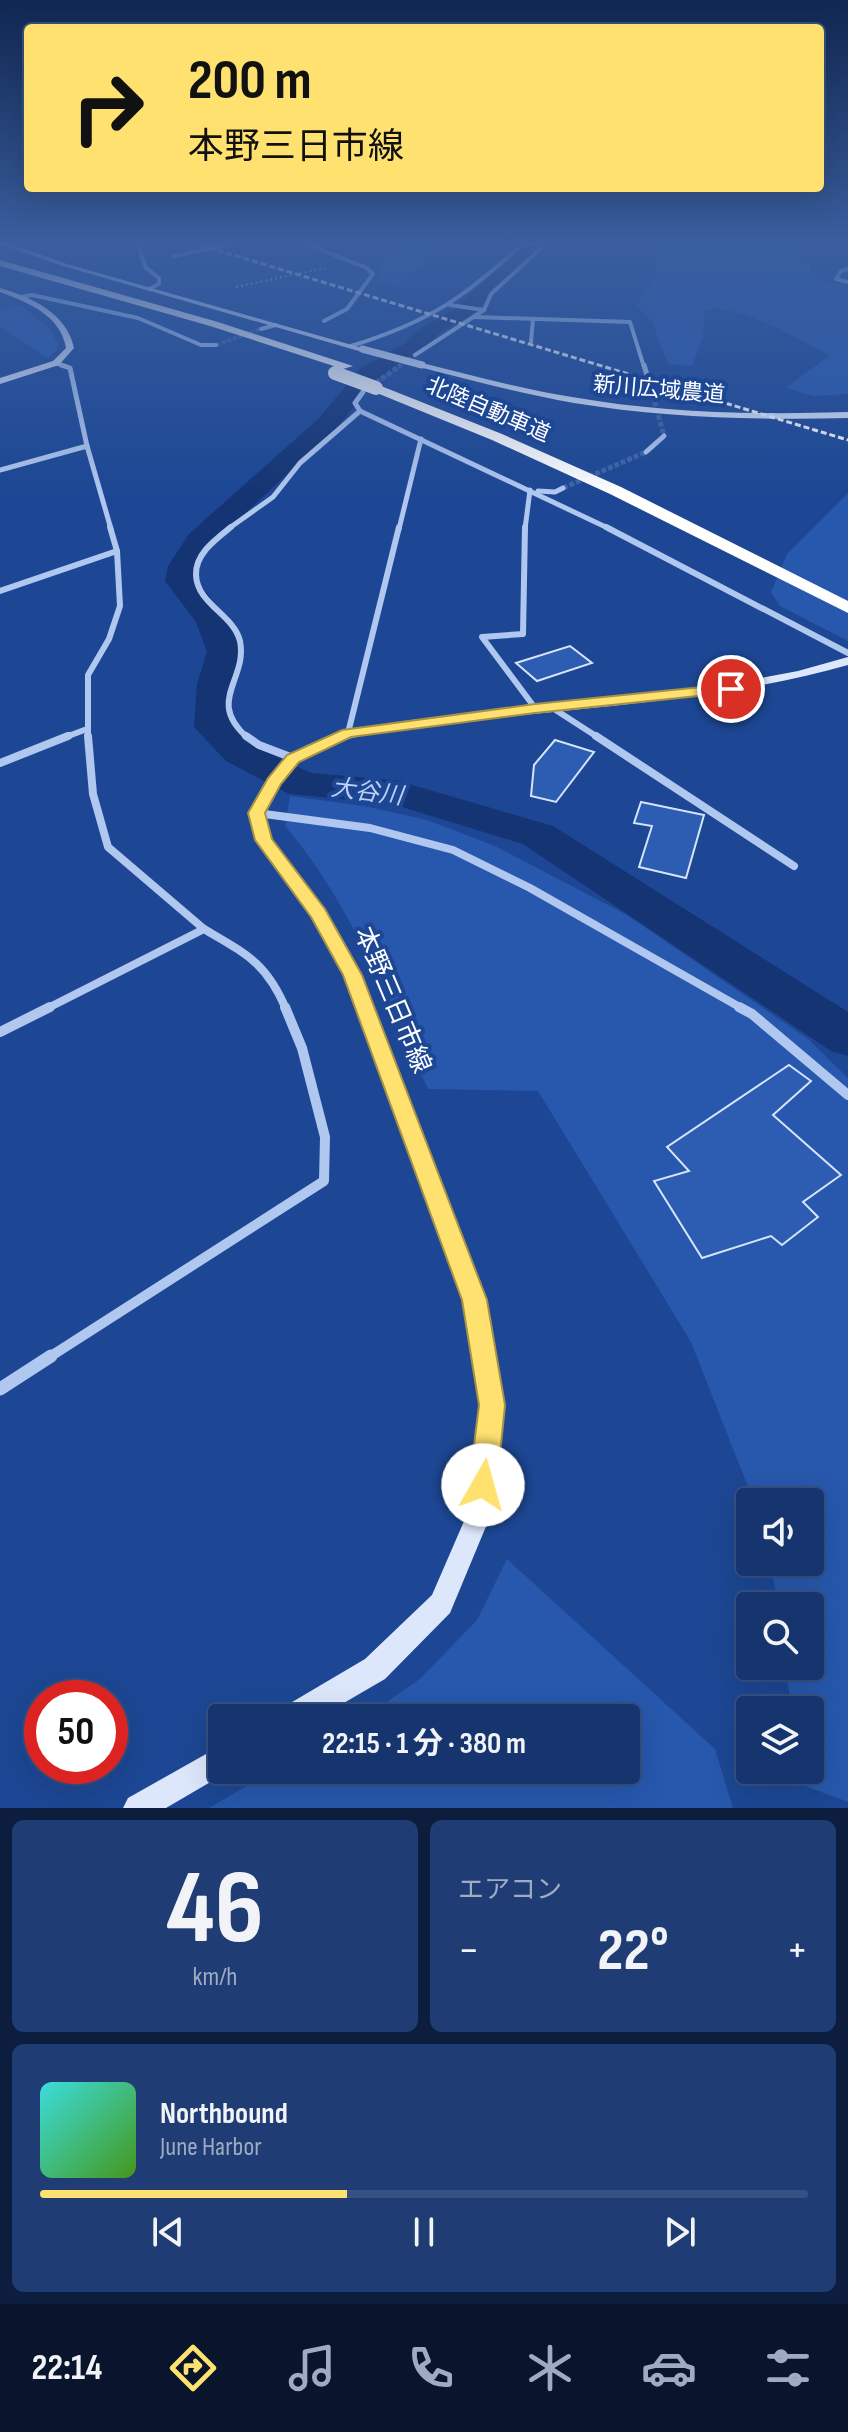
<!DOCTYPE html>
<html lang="ja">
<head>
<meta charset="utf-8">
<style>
	:root { --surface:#16356f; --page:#1f3d74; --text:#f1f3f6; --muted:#9eabc3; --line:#355082; --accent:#fee16f }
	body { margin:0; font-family:"Sofia Sans Condensed","Noto Sans JP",sans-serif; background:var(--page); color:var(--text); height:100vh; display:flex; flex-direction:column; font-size:30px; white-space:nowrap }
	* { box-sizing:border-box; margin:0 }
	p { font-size:26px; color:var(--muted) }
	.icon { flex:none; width:44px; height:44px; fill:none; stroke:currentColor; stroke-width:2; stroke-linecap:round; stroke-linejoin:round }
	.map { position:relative; height:1808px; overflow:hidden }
	.sheet { display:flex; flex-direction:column; gap:12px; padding:12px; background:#0c1d3d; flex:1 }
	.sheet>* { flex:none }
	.hud { position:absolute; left:24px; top:24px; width:800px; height:168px; border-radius:8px; box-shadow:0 8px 32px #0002,0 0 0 2px var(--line); background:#fee16f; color:#111; overflow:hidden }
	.tools { position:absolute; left:736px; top:1488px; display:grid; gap:16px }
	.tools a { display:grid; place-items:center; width:88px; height:88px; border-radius:8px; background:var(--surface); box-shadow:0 8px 32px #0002,0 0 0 2px var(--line); font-size:40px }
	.speed { position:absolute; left:24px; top:1680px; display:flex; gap:16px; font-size:40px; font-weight:700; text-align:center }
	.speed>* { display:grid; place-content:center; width:104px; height:104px; border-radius:50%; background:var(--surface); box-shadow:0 8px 32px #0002,0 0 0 2px var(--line); line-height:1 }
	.speed .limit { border:12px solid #d22; background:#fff; color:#111 }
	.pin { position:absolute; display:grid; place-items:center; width:68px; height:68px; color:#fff; margin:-34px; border:4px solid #fff; border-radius:50%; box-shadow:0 2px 8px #0007 }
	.me { position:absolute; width:88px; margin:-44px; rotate:7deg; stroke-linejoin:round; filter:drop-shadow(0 0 6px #0008) }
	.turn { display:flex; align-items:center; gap:28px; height:168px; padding:0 32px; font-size:36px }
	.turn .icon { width:104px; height:104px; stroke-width:2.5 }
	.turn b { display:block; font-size:56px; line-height:68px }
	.big { font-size:60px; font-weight:700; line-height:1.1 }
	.sheet .widget { flex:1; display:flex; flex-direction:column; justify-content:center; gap:12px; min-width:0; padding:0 28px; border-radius:12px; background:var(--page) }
	.sheet .dial { align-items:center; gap:0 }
	.dial b { font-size:104px; line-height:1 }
	.song { display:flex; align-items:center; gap:24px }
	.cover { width:96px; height:96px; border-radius:12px; background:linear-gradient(135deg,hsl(180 70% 55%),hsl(100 70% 35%)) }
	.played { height:8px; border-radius:4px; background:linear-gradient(90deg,var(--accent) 40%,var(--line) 40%) }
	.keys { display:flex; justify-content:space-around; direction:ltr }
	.heat { display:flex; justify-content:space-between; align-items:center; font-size:44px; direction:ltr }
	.sheet .tiles { flex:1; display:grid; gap:12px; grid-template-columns:1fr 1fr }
	.widget:last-child { grid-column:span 2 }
	.trip { position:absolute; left:208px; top:1704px; width:432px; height:80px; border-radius:8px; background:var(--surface); box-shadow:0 8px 32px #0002,0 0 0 2px var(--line); font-weight:700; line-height:80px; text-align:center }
	.tab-bar { display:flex; height:128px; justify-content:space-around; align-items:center; background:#09152c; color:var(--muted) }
	.tab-bar .icon { width:56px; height:56px }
	.tab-bar .active { color:var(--accent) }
	.tab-bar b { font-size:36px; color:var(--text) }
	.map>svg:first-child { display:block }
	.green { fill:#2758ad }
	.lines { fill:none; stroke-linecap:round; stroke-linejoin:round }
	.river { fill:#143473; fill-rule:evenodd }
	.building { fill:#2d5db2; stroke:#d6e4fa; stroke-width:2 }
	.street-tunnel-far1 { stroke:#3f63a4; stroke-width:4; stroke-dasharray:4 2; stroke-linecap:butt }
	.street-tunnel { stroke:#3f63a4; stroke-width:5; stroke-dasharray:5 2; stroke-linecap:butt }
	.path { stroke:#b0c7ef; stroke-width:2; stroke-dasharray:2 3; stroke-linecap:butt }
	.street-far5 { stroke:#b0c7ef; stroke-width:4 }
	.street-far4 { stroke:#b0c7ef; stroke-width:5 }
	.street-far3 { stroke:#b0c7ef; stroke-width:6 }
	.street-far2 { stroke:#b0c7ef; stroke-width:8 }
	.street-far1 { stroke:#b0c7ef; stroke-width:10 }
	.street { stroke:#b0c7ef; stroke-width:13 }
	.secondary { fill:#dde7fb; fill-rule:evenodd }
	.highway { fill:#fff; fill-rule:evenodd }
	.rail { stroke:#fff; stroke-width:3; stroke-dasharray:6 3; stroke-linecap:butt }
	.secondary-bridge { stroke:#dde7fb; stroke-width:7 }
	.highway-bridge { stroke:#fff; stroke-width:14 }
	.route { fill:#fee16f; stroke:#a59248; stroke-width:2 }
	.labels { text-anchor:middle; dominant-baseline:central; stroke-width:8; stroke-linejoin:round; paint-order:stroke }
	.far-street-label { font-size:22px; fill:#fff; stroke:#1d4794 }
	.far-water-label { font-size:24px; font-style:italic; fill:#bcd2f5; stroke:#1d4794 }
	.street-label { font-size:26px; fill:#fff; stroke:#1d4794 }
</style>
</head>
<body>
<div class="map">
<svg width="848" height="1808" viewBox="0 0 848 1808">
	<rect width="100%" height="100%" fill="#1d4794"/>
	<!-- green -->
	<g class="green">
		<path d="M413 240H450L398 285 380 284 383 257Z"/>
		<path d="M657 240H798V257L811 265 810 272 821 281 848 286V394L813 396 786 388 830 355C800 341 736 301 705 310L703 337 692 366 668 364 652 321 637 306 656 273 654 244Z"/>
		<path d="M20 305 48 327 58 343 57 350 48 358 0 327V310Z"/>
		<path d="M848 493V641L780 606 771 592 787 554Z"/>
		<path d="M290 796 364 806 427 820 495 846 627 915 808 1039 848 1078V1802L800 1784 798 1770H810V1710H791L786 1666H810V1606H778L770 1562H810V1502H754L691 1342 538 1091 428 1089C387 999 350 902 285 826Z"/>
		<path d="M507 1559 715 1749 733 1808H209L274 1770H626V1718H363L420 1679 477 1620Z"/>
	</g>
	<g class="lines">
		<!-- river -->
		<path class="river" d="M529 240H548L470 316 438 334 420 354 376 379 337 428 211 545 198 566 197 580 228 621 241 652 233 684 231 724 252 745 311 773 395 780 553 826 848 1012V1056L831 1051 523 844 392 804 289 794 226 761 194 727 197 684 207 652 196 622 165 581 168 566 189 534 319 418 360 369 404 344 424 326 456 308Z"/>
	</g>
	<!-- building -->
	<g class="building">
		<path d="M570 646 592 663 537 681 516 663Z"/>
		<path d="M555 740 594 752 556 802 531 796 534 765Z"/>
		<path d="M641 802 704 815 686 878 639 867 652 826 634 823Z"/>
		<path d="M789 1065 811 1081 773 1115 841 1175 803 1202 818 1217 782 1245 771 1236 702 1258 654 1181 689 1171 667 1147Z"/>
	</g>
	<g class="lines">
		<!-- street-tunnel-far1 -->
		<g class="street-tunnel-far1">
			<path d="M216 345 261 329"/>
			<path d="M398 367 415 355"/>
		</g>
		<!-- street-tunnel -->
		<g class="street-tunnel">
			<path d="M370 387 401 365"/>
			<path d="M651 388 664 436"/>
			<path d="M563 488 646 452"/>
		</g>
		<!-- path -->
		<path class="path" d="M236 287 325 268"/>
		<!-- street-far5 -->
		<g class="street-far5">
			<path d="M136 240 146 268 159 278V284L149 289"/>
			<path d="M296 240 367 268 373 274 347 309 324 321"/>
			<path d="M496 240 545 245"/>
			<path d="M173 256 255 240"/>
			<path d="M848 269 841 271 836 279 848 282"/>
			<path d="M20 297 32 295 138 318 201 345H216"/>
			<path d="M450 305 484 310"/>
			<path d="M474 317 630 322 644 367"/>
			<path d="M261 329 276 325"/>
			<path d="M531 342 533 319"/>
			<path d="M351 346C432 321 466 296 527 240"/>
			<path d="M415 355 484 310 491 294 550 240"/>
			<path d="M56 363 67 367"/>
		</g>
		<!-- street-far4 -->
		<g class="street-far4">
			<path d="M61 365 70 368 87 446 111 529"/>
			<path d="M644 365 651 388"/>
			<path d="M363 392 355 403 360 411 610 529"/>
			<path d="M646 452 664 436"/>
			<path d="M0 470 87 446"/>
			<path d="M538 491 555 492 563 488"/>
			<path d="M228 529 273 497 300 463 360 411"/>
			<path d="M399 529 421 439"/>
			<path d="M525 529 530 490"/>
		</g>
		<!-- street-far3 -->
		<g class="street-far3">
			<path d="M231 527C216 539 195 554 196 575 197 604 234 615 240 641 248 680 205 701 248 738"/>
			<path d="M525 527 523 634 482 637 535 708"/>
			<path d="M606 527 848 653"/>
			<path d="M0 591 117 551"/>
			<path d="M551 707 599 738"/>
			<path d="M348 733 399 527"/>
			<path d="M63 738 87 729"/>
			<path d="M88 738V675L109 639 120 606 117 551 110 527"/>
		</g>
		<!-- street-far2 -->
		<g class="street-far2">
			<path d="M246 736 259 745 293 758"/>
			<path d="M596 736 794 866"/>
			<path d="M0 763 68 736"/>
			<path d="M257 813 370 828 453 850 530 888 743 1009"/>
			<path d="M204 929C246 954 266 962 286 1009"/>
			<path d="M46 1009 204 929 108 847 93 794 88 736"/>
		</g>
		<!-- street-far1 -->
		<g class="street-far1">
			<path d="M739 1007 752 1014 848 1095"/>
			<path d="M0 1032 50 1007"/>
			<path d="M48 1358 324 1181 325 1137 302 1048 285 1007"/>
		</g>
		<!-- street -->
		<path class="street" d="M0 1389 51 1356"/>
		<!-- secondary -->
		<g class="secondary">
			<path d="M0 240 67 264 366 349 359 351 63 266 0 244Z"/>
			<path d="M0 288C31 297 67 313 74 348L59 365 0 384V378L53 361 66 348C61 316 28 302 0 292Z"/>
			<path d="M422 363C472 375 521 389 572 397 663 413 756 415 848 412V418C756 420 665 418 574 403 522 394 470 380 419 367Z"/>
			<path d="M848 657V665C741 695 633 704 522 715 463 721 372 725 318 750 290 763 279 786 264 813L271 839 324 909 361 975 486 1300 504 1405 492 1512 450 1613 385 1679 318 1718H278L282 1708 365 1659 432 1595 468 1512 480 1405 464 1300 343 975 312 916 256 840 250 813 266 783 283 760 307 745 345 731 412 720 701 689 798 671Z"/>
			<path d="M222 1745V1770H231L166 1808H123L128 1798Z"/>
		</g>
		<!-- highway -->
		<g class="highway">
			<path d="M0 260 218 322 353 366 343 369 210 326 0 266Z"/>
			<path d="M376 384 502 434 621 487 848 601V613L610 494 492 440 372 391V385Z"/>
		</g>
		<!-- rail -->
		<path class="rail" d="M183 240 848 440"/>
		<!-- secondary-bridge -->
		<path class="secondary-bridge" d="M362 349 422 365"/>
		<!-- highway-bridge -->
		<path class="highway-bridge" d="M335 373 376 388"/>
	</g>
	<!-- sky -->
	<linearGradient id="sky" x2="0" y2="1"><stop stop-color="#102751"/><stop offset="0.49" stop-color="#3a5e9f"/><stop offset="1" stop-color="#3a5e9f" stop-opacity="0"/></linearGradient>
	<rect width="848" height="494" fill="url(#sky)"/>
	<!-- route -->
	<path class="route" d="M731 684 736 685V692L535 713 351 737 299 762 281 784 265 813 272 839 325 909 362 975 487 1300 505 1405 497 1485 493 1495 483 1499 473 1495 469 1485 479 1405 462 1300 343 975 311 917 255 840 248 813 268 778 287 755 342 730 535 704Z"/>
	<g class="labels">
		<!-- far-street labels -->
		<g class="far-street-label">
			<text transform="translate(659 390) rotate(5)">新川広域農道</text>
			<text transform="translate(488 410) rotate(23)">北陸自動車道</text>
		</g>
		<!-- far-water labels -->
		<g class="far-water-label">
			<text transform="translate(367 792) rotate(7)">大谷川</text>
		</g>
		<!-- street labels -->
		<g class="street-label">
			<text transform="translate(392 1000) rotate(67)">本野三日市線</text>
		</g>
	</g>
</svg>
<div class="tools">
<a><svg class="icon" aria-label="sound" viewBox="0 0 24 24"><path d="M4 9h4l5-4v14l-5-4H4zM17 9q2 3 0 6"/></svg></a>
<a><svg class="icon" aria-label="search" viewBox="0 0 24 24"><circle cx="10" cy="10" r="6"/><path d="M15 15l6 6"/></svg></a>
<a><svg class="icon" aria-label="layers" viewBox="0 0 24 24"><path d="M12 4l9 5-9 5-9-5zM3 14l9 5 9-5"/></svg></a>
</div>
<div class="speed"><div class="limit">50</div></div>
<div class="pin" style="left:731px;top:689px;background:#d93025"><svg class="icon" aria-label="arrive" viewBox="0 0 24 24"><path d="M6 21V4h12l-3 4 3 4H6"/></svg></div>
<svg class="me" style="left:483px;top:1485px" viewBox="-20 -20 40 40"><circle r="19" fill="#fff"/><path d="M0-13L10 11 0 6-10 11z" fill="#fee16f"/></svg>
<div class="trip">22:15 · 1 分 · 380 m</div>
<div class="hud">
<div class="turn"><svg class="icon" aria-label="right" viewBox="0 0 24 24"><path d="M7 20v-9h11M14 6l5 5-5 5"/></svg><div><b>200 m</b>本野三日市線</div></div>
</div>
</div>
<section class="sheet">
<div class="tiles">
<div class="widget dial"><b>46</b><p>km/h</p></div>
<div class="widget"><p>エアコン</p>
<div class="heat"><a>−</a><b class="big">22°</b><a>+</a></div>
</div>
<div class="widget">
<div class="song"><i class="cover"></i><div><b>Northbound</b><p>June Harbor</p></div></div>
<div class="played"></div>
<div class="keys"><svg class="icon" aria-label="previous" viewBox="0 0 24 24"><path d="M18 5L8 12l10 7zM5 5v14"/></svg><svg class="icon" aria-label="pause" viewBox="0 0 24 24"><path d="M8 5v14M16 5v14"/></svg><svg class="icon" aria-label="next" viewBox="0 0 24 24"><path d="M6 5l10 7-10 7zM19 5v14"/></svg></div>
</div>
</div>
</section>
<nav class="tab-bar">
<b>22:14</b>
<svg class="icon active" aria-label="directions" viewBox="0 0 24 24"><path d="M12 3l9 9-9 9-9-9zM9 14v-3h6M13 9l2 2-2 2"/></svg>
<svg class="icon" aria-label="music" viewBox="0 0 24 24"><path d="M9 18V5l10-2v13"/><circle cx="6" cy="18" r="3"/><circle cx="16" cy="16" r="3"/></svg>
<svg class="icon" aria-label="phone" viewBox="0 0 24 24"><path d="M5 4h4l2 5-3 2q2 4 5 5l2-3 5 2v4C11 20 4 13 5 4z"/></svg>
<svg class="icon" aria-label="climate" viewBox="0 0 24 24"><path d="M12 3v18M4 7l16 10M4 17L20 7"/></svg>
<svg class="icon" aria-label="car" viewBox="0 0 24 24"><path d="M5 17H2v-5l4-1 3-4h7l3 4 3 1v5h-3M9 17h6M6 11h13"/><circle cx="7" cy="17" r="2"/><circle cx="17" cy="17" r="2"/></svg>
<svg class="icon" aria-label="filters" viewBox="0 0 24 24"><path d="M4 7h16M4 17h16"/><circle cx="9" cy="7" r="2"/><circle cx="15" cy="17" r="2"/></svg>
</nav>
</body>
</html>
